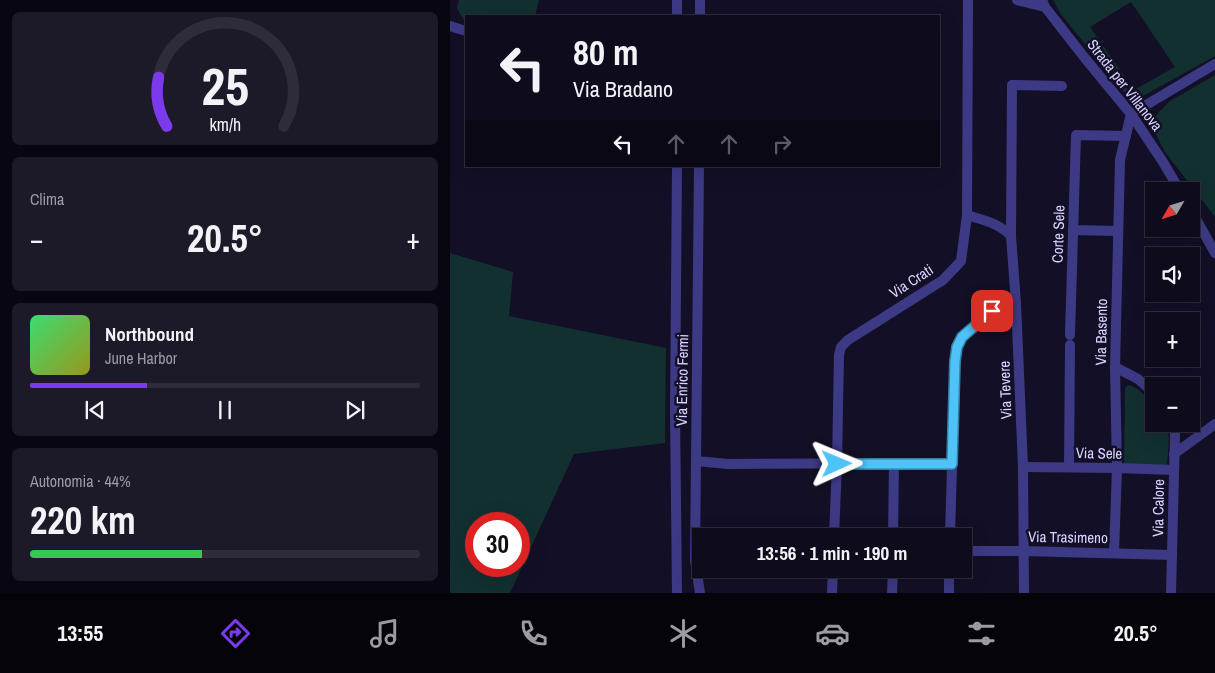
<!DOCTYPE html>
<html lang="it">
<head>
<meta charset="utf-8">
<style>
	:root { --surface:#0e0b1c; --page:#1c1929; --text:#f1f3f6; --muted:#9b9ba3; --line:#2e2b3b; --accent:#7c3aed }
	body { margin:0; font-family:"Archivo Narrow",sans-serif; background:var(--page); color:var(--text); height:100vh; display:flex; flex-direction:column; font-size:19px; white-space:nowrap }
	* { box-sizing:border-box; margin:0 }
	p { font-size:16px; color:var(--muted) }
	.icon { flex:none; width:28px; height:28px; fill:none; stroke:currentColor; stroke-width:2; stroke-linecap:round; stroke-linejoin:round }
	.map { position:relative; flex:1; overflow:hidden }
	.sheet { display:flex; flex-direction:column; gap:12px; padding:12px; background:#08060f; width:450px }
	.sheet>* { flex:none }
	.guide { position:absolute; left:15px; top:15px; width:475px; height:152px; border-radius:0px; box-shadow:0 5px 20px #0002,0 0 0 1px var(--line); background:#0e0b1c; color:var(--text); overflow:hidden }
	.needle { width:32px; rotate:231deg }
	.fabs { position:absolute; left:695px; top:182px; display:grid; gap:10px }
	.fabs a { display:grid; place-items:center; width:55px; height:55px; border-radius:0px; background:var(--surface); box-shadow:0 5px 20px #0002,0 0 0 1px var(--line); font-size:25px }
	.speed { position:absolute; left:15px; top:512px; display:flex; gap:10px; font-size:25px; font-weight:700; text-align:center }
	.speed>* { display:grid; place-content:center; width:65px; height:65px; border-radius:50%; background:var(--surface); box-shadow:0 5px 20px #0002,0 0 0 1px var(--line); line-height:1 }
	.speed .limit { border:8px solid #d22; background:#fff; color:#111 }
	.pin { position:absolute; display:grid; place-items:center; width:42px; height:42px; color:#fff; margin:-21px; border-radius:10px; box-shadow:0 2px 8px #0006 }
	.me { position:absolute; width:55px; margin:-28px; rotate:89deg; stroke-linejoin:round; filter:drop-shadow(0 0 4px #0008) }
	.turn { display:flex; align-items:center; gap:18px; height:105px; padding:0 25px; font-size:22px }
	.turn .icon { width:65px; height:65px; stroke-width:2.5 }
	.turn b { display:block; font-size:35px; line-height:42px }
	.lanes { display:flex; align-items:center; height:48px; padding:0 25px; background:#0003; justify-content:center; gap:25px; direction:ltr }
	.lanes .off { opacity:.35 }
	.big { font-size:38px; font-weight:800; line-height:1.1 }
	.sheet .card { flex:1; display:flex; flex-direction:column; justify-content:center; gap:8px; min-width:0; padding:0 18px; border-radius:8px; background:var(--page) }
	.sheet .dial { align-items:center; gap:0 }
	.dial svg { height:130px; overflow:visible; fill:none; stroke:var(--line); stroke-width:7; stroke-linecap:round; text-anchor:middle }
	.dial text { fill:var(--text); stroke:none }
	.song { display:flex; align-items:center; gap:15px }
	.cover { width:60px; height:60px; border-radius:8px; background:linear-gradient(135deg,hsl(140 70% 55%),hsl(60 70% 35%)) }
	.played { height:5px; border-radius:2px; background:linear-gradient(90deg,var(--accent) 30%,var(--line) 30%) }
	.keys { display:flex; justify-content:space-around; direction:ltr }
	.heat { display:flex; justify-content:space-between; align-items:center; font-size:28px; direction:ltr }
	.charge { height:8px; border-radius:4px; background:linear-gradient(90deg,#34c759 44%,var(--line) 0) }
	.trip { position:absolute; left:242px; top:528px; width:280px; height:50px; border-radius:0px; background:var(--surface); box-shadow:0 5px 20px #0002,0 0 0 1px var(--line); font-weight:800; line-height:50px; text-align:center }
	.tab-bar { display:flex; height:80px; justify-content:space-around; align-items:center; background:#06040b; color:var(--muted) }
	.tab-bar .icon { width:35px; height:35px }
	.tab-bar .selected { color:var(--accent) }
	.tab-bar b { font-size:22px; color:var(--text) }
	main { display:flex; flex:1; min-height:0 }
	.map>svg:first-child { display:block }
	.green { fill:#12302f; fill-rule:evenodd }
	.lines { fill:none; stroke-linecap:round; stroke-linejoin:round }
	.minor { stroke:#3d3a85; stroke-width:10 }
	.route-casing { stroke:#337fa1; stroke-width:12 }
	.route { stroke:#4fc3f7; stroke-width:9 }
	.labels { text-anchor:middle; dominant-baseline:central; stroke-width:5; stroke-linejoin:round; paint-order:stroke }
	.street-label { font-size:15px; fill:#d9d4ff; stroke:#130f26 }
</style>
</head>
<body>
<main>
<section class="sheet">
<div class="card dial"><svg viewBox="0 0 100 80">
<path d="M14 69A42 42 0 1 1 86 69"/>
<path d="M14 69A42 42 0 0 1 9 39" stroke="#7c3aed"/>
<text x="50" y="56" font-size="32" font-weight="700">25</text>
<text x="50" y="72" font-size="11">km/h</text>
</svg></div>
<div class="card"><p>Clima</p>
<div class="heat"><a>−</a><b class="big">20.5°</b><a>+</a></div>
</div>
<div class="card">
<div class="song"><i class="cover"></i><div><b>Northbound</b><p>June Harbor</p></div></div>
<div class="played"></div>
<div class="keys"><svg class="icon" aria-label="previous" viewBox="0 0 24 24"><path d="M18 5L8 12l10 7zM5 5v14"/></svg><svg class="icon" aria-label="pause" viewBox="0 0 24 24"><path d="M8 5v14M16 5v14"/></svg><svg class="icon" aria-label="next" viewBox="0 0 24 24"><path d="M6 5l10 7-10 7zM19 5v14"/></svg></div>
</div>
<div class="card"><p>Autonomia · 44%</p><b class="big">220 km</b><div class="charge"></div></div>
</section>
<div class="map">
<svg width="765" height="593" viewBox="0 0 765 593">
	<rect width="100%" height="100%" fill="#130f26"/>
	<!-- green -->
	<g class="green">
		<path d="M9 0H89L85 16H16V24L7 8Z"/>
		<path d="M603 0H765V56L693 96C685 98 679 96 673 91L610 13ZM681 2 725 67 684 90 640 27Z"/>
		<path d="M765 75V217L715 152 703 129V123L705 118 709 112 720 101Z"/>
		<path d="M0 253 63 272 59 316 216 348 215 443 124 454 60 593H0ZM26 524H69V566H26Z"/>
		<path d="M678 385C689 387 696 397 704 405V424H716L719 438 717 466 674 465 675 388Z"/>
	</g>
	<g class="lines">
		<!-- minor -->
		<g class="minor">
			<path d="M250 0V16"/>
			<path d="M567 0 595 7"/>
			<path d="M592 0 595 7 634 57 681 114 713 162 730 191"/>
			<path d="M227 16V0"/>
			<path d="M0 26 16 31"/>
			<path d="M681 114 765 64"/>
			<path d="M249 166 245 560 250 593"/>
			<path d="M741 210 765 253"/>
			<path d="M517 215C533 220 549 223 561 236L566 303 573 467 574 593"/>
			<path d="M623 230 668 231"/>
			<path d="M561 236 562 85 612 86"/>
			<path d="M620 335 626 135 676 136"/>
			<path d="M665 367 688 379 704 393"/>
			<path d="M724 454 765 424"/>
			<path d="M246 461 278 464 502 463"/>
			<path d="M573 467 667 468 724 470"/>
			<path d="M619 467 620 345"/>
			<path d="M384 536 387 464 389 355 391 347 398 340 493 280 511 261 517 215 518 0"/>
			<path d="M443 536 444 463"/>
			<path d="M500 536 505 361 507 347 512 337 542 311 566 303"/>
			<path d="M514 551H573L722 555"/>
			<path d="M664 553 667 468 665 367 670 160 681 114"/>
			<path d="M227 593 225 411 227 166"/>
			<path d="M382 593 383 569"/>
			<path d="M442 593 443 569"/>
			<path d="M499 593V569"/>
			<path d="M721 593 725 435 723 424"/>
		</g>
	</g>
	<g class="lines">
		<!-- route casing -->
		<g class="route-casing">
			<path id="route" d="M387 464H502L505 361 507 347 512 337 542 311"/>
		</g>
		<!-- route -->
		<use href="#route" class="route"/>
	</g>
	<g class="labels">
		<!-- street labels -->
		<g class="street-label">
			<text transform="translate(675 85) rotate(52)">Strada per Villanova</text>
			<text transform="translate(608 234) rotate(-88)">Corte Sele</text>
			<text transform="translate(461 281) rotate(-33)">Via Crati</text>
			<text transform="translate(651 332) rotate(-89)">Via Basento</text>
			<text transform="translate(232 380) rotate(-89)">Via Enrico Fermi</text>
			<text transform="translate(555 390) rotate(-92)">Via Tevere</text>
			<text transform="translate(649 453) rotate(1)">Via Sele</text>
			<text transform="translate(708 508) rotate(-89)">Via Calore</text>
			<text transform="translate(618 537) rotate(1)">Via Trasimeno</text>
		</g>
	</g>
</svg>
<div class="fabs">
<a><svg class="needle" viewBox="-14 -14 28 28"><path d="M0-13l5 13h-10z" fill="#e53935"/><path d="M0 13l5-13h-10z" fill="#9b9ba3"/></svg></a>
<a><svg class="icon" aria-label="sound" viewBox="0 0 24 24"><path d="M4 9h4l5-4v14l-5-4H4zM17 9q2 3 0 6"/></svg></a>
<a>+</a>
<a>−</a>
</div>
<div class="speed"><div class="limit">30</div></div>
<div class="pin" style="left:542px;top:311px;background:#d93025"><svg class="icon" aria-label="arrive" viewBox="0 0 24 24"><path d="M6 21V4h12l-3 4 3 4H6"/></svg></div>
<svg class="me" style="left:387px;top:464px" viewBox="-20 -20 40 40"><path d="M0-17L14 15 0 8-14 15z" fill="#4fc3f7" stroke="#fff" stroke-width="4"/></svg>
<div class="trip">13:56 · 1 min · 190 m</div>
<div class="guide">
<div class="turn"><svg class="icon" aria-label="left" viewBox="0 0 24 24"><path d="M17 20v-9H6M10 6l-5 5 5 5"/></svg><div><b>80 m</b>Via Bradano</div></div>
<div class="lanes"><svg class="icon" aria-label="left" viewBox="0 0 24 24"><path d="M17 20v-9H6M10 6l-5 5 5 5"/></svg><svg class="icon off" aria-label="ahead" viewBox="0 0 24 24"><path d="M12 20V5M6 11l6-6 6 6"/></svg><svg class="icon off" aria-label="ahead" viewBox="0 0 24 24"><path d="M12 20V5M6 11l6-6 6 6"/></svg><svg class="icon off" aria-label="right" viewBox="0 0 24 24"><path d="M7 20v-9h11M14 6l5 5-5 5"/></svg></div>
</div>
</div>
</main>
<nav class="tab-bar">
<b>13:55</b>
<svg class="icon selected" aria-label="directions" viewBox="0 0 24 24"><path d="M12 3l9 9-9 9-9-9zM9 14v-3h6M13 9l2 2-2 2"/></svg>
<svg class="icon" aria-label="music" viewBox="0 0 24 24"><path d="M9 18V5l10-2v13"/><circle cx="6" cy="18" r="3"/><circle cx="16" cy="16" r="3"/></svg>
<svg class="icon" aria-label="phone" viewBox="0 0 24 24"><path d="M5 4h4l2 5-3 2q2 4 5 5l2-3 5 2v4C11 20 4 13 5 4z"/></svg>
<svg class="icon" aria-label="climate" viewBox="0 0 24 24"><path d="M12 3v18M4 7l16 10M4 17L20 7"/></svg>
<svg class="icon" aria-label="car" viewBox="0 0 24 24"><path d="M5 17H2v-5l4-1 3-4h7l3 4 3 1v5h-3M9 17h6M6 11h13"/><circle cx="7" cy="17" r="2"/><circle cx="17" cy="17" r="2"/></svg>
<svg class="icon" aria-label="filters" viewBox="0 0 24 24"><path d="M4 7h16M4 17h16"/><circle cx="9" cy="7" r="2"/><circle cx="15" cy="17" r="2"/></svg>
<b>20.5°</b>
</nav>
</body>
</html>
